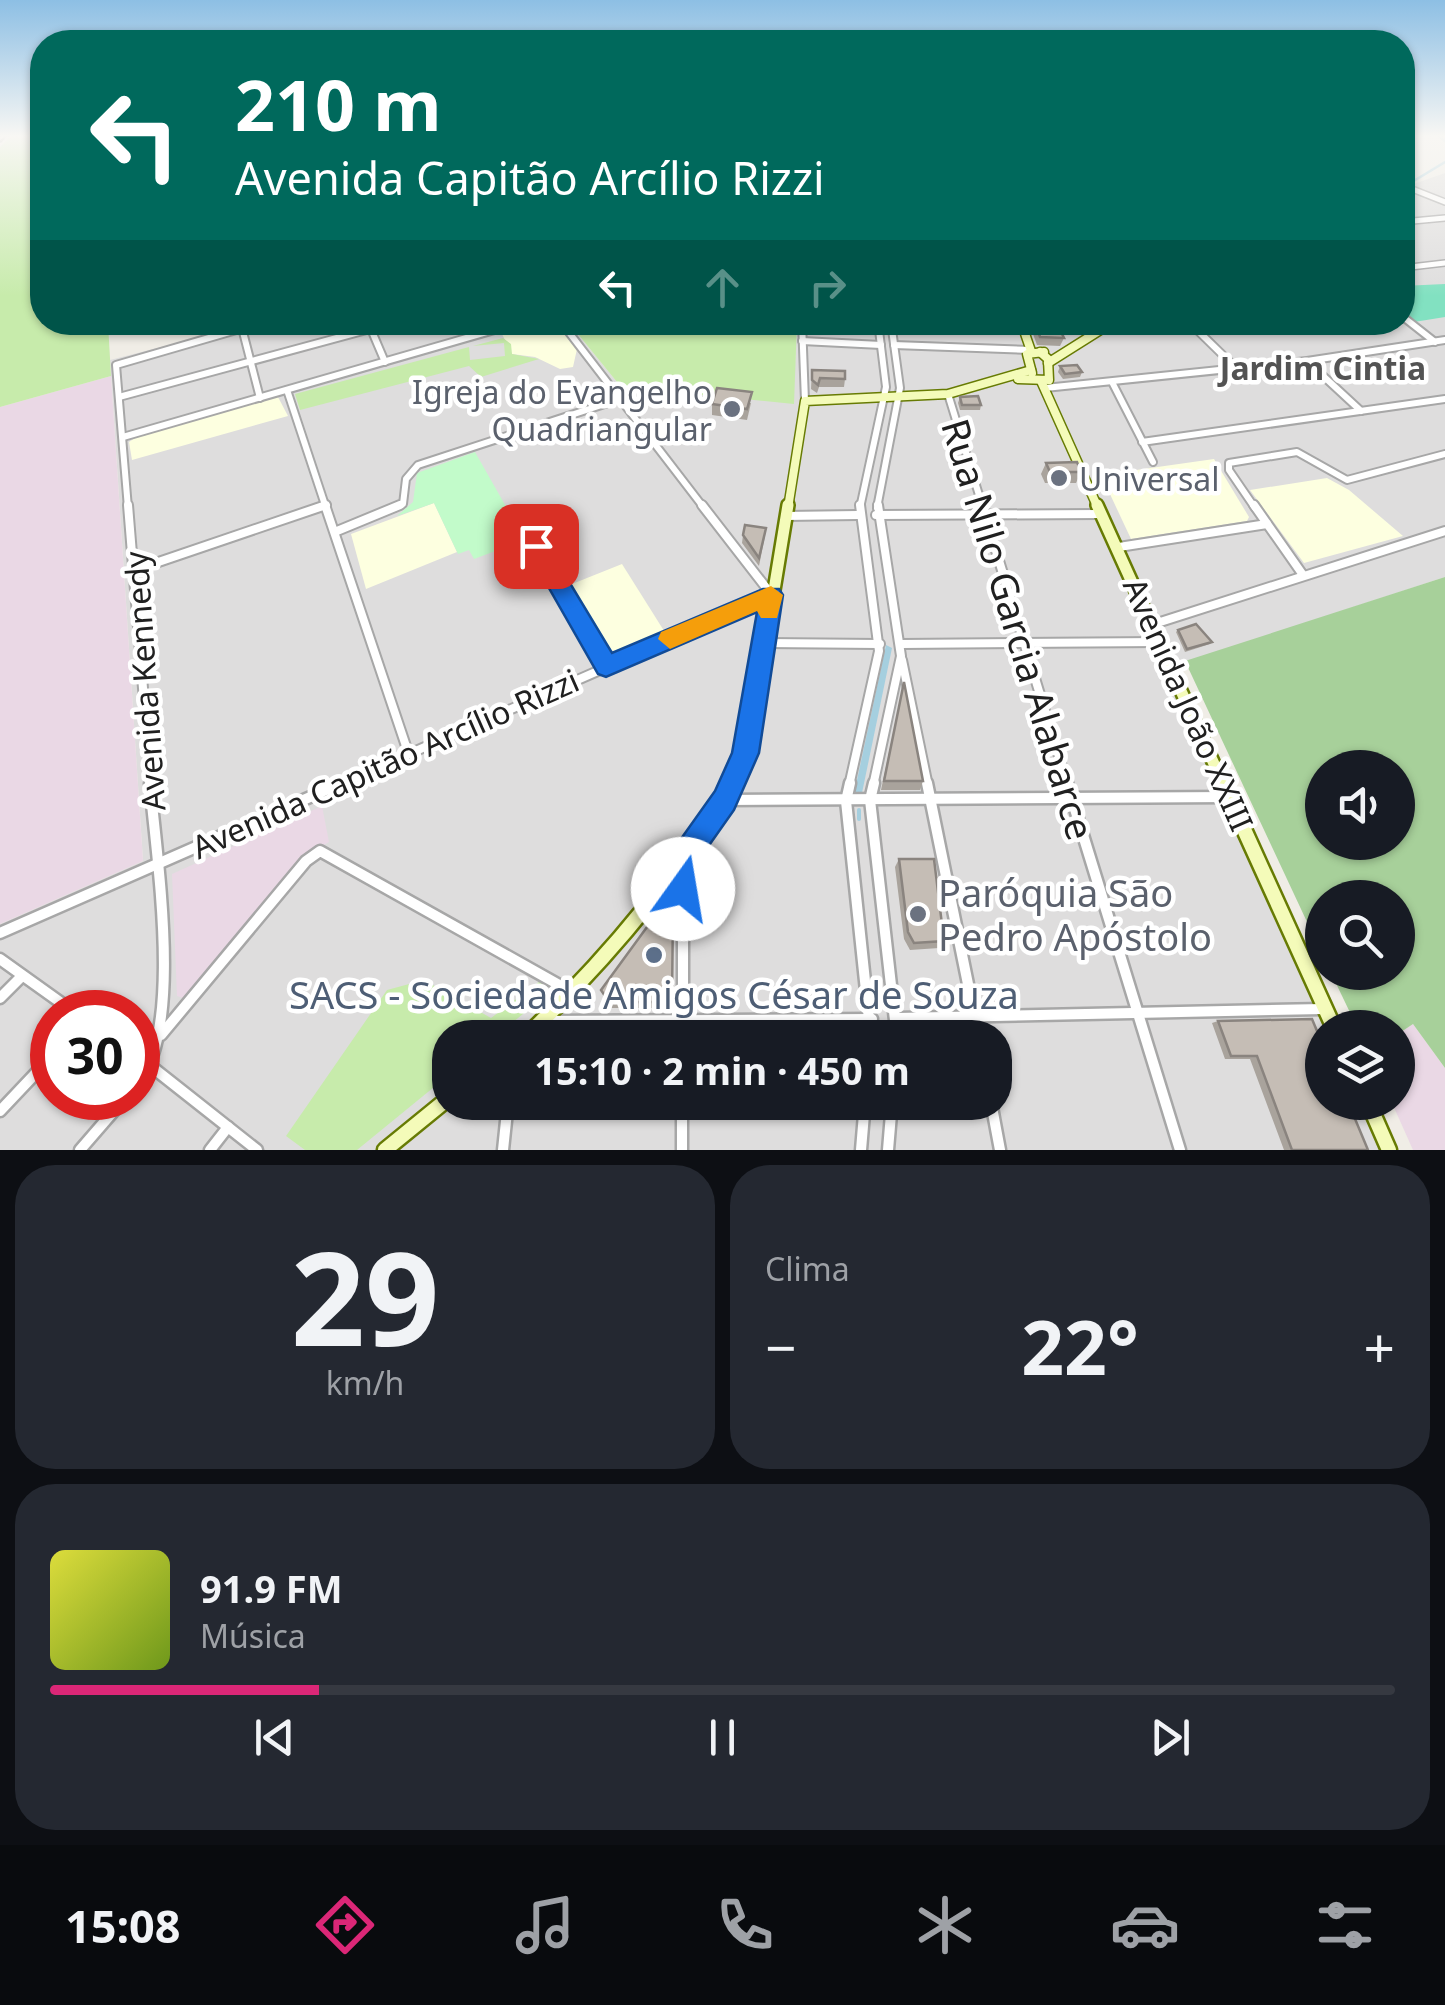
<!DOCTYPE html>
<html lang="pt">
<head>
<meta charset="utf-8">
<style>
	:root { --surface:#171b24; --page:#242831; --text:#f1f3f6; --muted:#9ea1a6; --line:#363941; --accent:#db2777 }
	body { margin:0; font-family:"Noto Sans",sans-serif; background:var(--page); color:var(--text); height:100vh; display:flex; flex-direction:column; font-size:38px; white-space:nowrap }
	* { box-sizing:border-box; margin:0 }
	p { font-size:32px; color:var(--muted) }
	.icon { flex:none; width:55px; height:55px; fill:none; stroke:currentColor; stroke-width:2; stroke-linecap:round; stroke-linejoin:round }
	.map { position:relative; height:1150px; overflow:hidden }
	.sheet { display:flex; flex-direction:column; gap:15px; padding:15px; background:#0d0f14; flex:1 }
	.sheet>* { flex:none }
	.guide { position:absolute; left:30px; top:30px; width:1385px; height:305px; border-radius:40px; box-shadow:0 2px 8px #0004; background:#00695c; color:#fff; overflow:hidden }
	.tools { position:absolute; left:1305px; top:750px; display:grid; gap:20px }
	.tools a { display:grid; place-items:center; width:110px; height:110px; border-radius:50%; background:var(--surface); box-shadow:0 2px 8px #0004; font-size:50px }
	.speed { position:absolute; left:30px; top:990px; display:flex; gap:20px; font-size:50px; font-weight:700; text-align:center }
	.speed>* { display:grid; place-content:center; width:130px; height:130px; border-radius:50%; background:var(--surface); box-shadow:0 2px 8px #0004; line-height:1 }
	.speed .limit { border:15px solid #d22; background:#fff; color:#111 }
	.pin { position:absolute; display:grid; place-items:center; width:85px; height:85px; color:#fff; margin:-42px; border-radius:20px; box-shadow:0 5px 15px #0006 }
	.me { position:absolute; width:110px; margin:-55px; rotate:13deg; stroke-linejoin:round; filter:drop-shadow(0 0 8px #0008) }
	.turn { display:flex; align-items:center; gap:35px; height:210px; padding:0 40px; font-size:45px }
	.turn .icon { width:130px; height:130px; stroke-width:2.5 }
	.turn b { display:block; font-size:70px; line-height:85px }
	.lanes { display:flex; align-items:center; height:95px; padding:0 40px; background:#0003; justify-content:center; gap:50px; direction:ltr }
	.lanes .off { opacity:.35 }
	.big { font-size:75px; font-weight:700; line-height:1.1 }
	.sheet .tile { flex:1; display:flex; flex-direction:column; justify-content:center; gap:15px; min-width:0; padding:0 35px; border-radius:40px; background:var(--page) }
	.sheet .dial { align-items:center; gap:0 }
	.dial b { font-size:130px; line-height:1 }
	.song { display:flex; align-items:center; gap:30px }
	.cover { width:120px; height:120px; border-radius:15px; background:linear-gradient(135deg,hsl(60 70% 55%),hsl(80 70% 35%)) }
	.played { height:10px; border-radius:5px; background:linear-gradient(90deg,var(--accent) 20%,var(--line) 20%) }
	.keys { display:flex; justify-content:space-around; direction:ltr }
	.heat { display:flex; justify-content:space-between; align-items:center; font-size:55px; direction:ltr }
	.sheet .tiles { flex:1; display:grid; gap:15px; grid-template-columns:1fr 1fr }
	.tile:last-child { grid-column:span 2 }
	.trip { position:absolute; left:432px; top:1020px; width:580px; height:100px; border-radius:40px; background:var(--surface); box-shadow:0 2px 8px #0004; font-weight:700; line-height:100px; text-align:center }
	.tabs { display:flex; height:160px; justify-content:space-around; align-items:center; background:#090b0e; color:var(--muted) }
	.tabs .icon { width:70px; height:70px }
	.tabs .current { color:var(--accent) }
	.tabs b { font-size:45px; color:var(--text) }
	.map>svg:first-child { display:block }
	.residential { fill:#dedddd; fill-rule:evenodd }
	.industrial { fill:#ead8e5 }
	.education { fill:#fdffe0 }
	.grass { fill:#c7ebab }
	.forest { fill:#a7d09a; fill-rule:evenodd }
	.park { fill:#c2fbca }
	.pitch { fill:#82e1c1 }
	.water { fill:#a5cfdf }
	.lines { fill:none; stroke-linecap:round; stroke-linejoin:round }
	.stream-far1 { stroke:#a5cfdf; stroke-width:2.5 }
	.stream { stroke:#a5cfdf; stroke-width:4 }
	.street-far3-casing { stroke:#a7a7a7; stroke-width:8 }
	.street-far2-casing { stroke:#a7a7a7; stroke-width:10 }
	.street-far1-casing { stroke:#a7a7a7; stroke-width:12 }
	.street-casing { stroke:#a7a7a7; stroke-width:15 }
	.secondary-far2-casing { stroke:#677b03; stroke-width:11 }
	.secondary-far1-casing { stroke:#677b03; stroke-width:16 }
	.secondary-casing { stroke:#677b03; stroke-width:19 }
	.street-far3 { stroke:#fff; stroke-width:5 }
	.street-far2 { stroke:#fff; stroke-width:6 }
	.street-far1 { stroke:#fff; stroke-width:8 }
	.street { stroke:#fff; stroke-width:10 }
	.secondary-far2 { stroke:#f4fbb9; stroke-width:8 }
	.secondary-far1 { stroke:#f4fbb9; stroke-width:11 }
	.secondary { stroke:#f4fbb9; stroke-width:14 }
	.rail { stroke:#6e6e6e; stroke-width:2.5; stroke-dasharray:12 12; stroke-linecap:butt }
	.wall { fill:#a9a39c }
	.shaded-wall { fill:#8a847f }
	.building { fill:#c5bdb5; stroke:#8a847f; stroke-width:2.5 }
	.route { fill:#1a73e8; stroke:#114b97; stroke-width:2.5 }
	.slow { fill:#f59e0b }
	.worship-dot { fill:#6b7280; stroke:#fff; stroke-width:4 }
	.service-dot { fill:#5c6f8a; stroke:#fff; stroke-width:4 }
	.labels { text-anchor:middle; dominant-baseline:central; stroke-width:9; stroke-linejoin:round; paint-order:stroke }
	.far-quarter-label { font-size:32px; font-weight:bold; fill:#535353; stroke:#fff }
	.worship-label { font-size:32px; fill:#5b616d; stroke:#fff; text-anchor:end }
	.street-label { font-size:32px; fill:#202020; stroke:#fff }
	.near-street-label { font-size:38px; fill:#202020; stroke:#fff }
	.near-worship-label { font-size:38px; fill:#5b616d; stroke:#fff; text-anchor:start }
	.near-service-label { font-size:38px; fill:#4e5e75; stroke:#fff }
</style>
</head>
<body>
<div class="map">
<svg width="1445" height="1150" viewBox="0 0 1445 1150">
	<rect width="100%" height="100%" fill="#f0ede6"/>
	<!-- residential -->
	<path class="residential" d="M1445 173V577L1177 665 1341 1027 1322 1028V1102L1375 1103 1396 1150H0V924L143 861 110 360 256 323H569L621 387 793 403 797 323 1402 322 1403 174 1417 179 1404 184 1408 186ZM52 1012H138V1098H52ZM450 1038H995V1102H450Z"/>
	<!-- industrial -->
	<g class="industrial">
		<path d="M111 376 143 861 0 924V407Z"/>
		<path d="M322 806 329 842 299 859 183 998 177 996 172 874Z"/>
		<path d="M1413 1024 1445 1068V1150H1413L1392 1103 1398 1102V1034Z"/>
	</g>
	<!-- education -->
	<g class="education">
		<path d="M534 323H556L577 349 573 367 560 369 535 357 512 354 501 332Z"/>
		<path d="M278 397 288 416 132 460 129 442 141 434Z"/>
		<path d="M1214 459 1249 517 1247 521 1131 539 1101 475Z"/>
		<path d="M1327 478 1349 490 1403 536 1304 563 1250 490Z"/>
		<path d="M434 503 457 552 366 589 351 534Z"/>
		<path d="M622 564 666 634 617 652 602 647 567 586Z"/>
	</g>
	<!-- grass -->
	<g class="grass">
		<path d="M12 135H42V322L108 323 111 376 0 407V147Z"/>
		<path d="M569 323H797L794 404 621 387Z"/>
		<path d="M503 338 511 344 512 354 539 359 481 377 469 366 300 410 295 394 469 347 470 360 505 356 504 343 473 346Z"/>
		<path d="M424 980 491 1018 539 982 545 985 546 995 495 1037 450 1038V1074L357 1150H305L286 1136 387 990Z"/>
	</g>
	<!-- forest -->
	<path class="forest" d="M1445 577V1068L1413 1024 1398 1034V1028L1357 1027 1331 973 1398 972V898H1322V954L1185 661ZM1322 768H1398V842H1322Z"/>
	<!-- park -->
	<path class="park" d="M475 452 525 540 474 559 469 550 458 554 434 503 397 516 413 502 417 473Z"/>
	<!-- pitch -->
	<path class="pitch" d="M1445 284V317L1414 322 1403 313 1402 286Z"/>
	<!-- water -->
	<path class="water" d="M886 645 892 648 862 793 854 794Z"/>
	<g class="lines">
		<!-- stream-far1 -->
		<g class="stream-far1">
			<path d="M1445 135 1440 137 1445 141"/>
			<path d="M1407 185 1445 162"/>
		</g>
		<!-- stream -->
		<path class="stream" d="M859 810V819"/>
		<!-- street-far3 casing -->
		<g class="street-far3-casing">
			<g id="street-far3">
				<path d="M1402 185 1445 202"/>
				<path d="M1402 222 1445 218"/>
				<path d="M1402 268 1445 263"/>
			</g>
		</g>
		<!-- street-far2 casing -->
		<g class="street-far2-casing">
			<g id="street-far2">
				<path d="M1402 316 1435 342"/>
				<path d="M368 322 385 362"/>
				<path d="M561 322 704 508"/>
				<path d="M802 322 805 401"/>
				<path d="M1189 322 1237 369"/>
				<path d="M242 328 260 398"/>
				<path d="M1200 331 1275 322"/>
				<path d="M802 341 881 345"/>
				<path d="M894 345 1030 350"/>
				<path d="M1307 361 1361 411"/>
				<path d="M1112 382 1153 462"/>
				<path d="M1045 388 1307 361 1445 340"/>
				<path d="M287 390 326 508"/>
				<path d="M948 394 983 508"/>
				<path d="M119 397 396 322"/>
				<path d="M123 437 522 322"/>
				<path d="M1142 442 1445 399"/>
				<path d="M128 508 116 365 264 322"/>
				<path d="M318 508 326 505"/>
				<path d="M394 508 403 504 406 479 418 465 620 399"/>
				<path d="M860 508 886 387 878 322"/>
				<path d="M877 508 900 388 891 322"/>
				<path d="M1255 508 1229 470V463L1297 452 1347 480 1445 454"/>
			</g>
		</g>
		<!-- street-far1 casing -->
		<g class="street-far1-casing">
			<g id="street-far1">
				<path d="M128 505 151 786"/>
				<path d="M325 505 408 752"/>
				<path d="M702 505 771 594"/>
				<path d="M982 505 1068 786"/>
				<path d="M1254 505 1303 575"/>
				<path d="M876 515 1101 514"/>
				<path d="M785 516 858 515"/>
				<path d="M337 531 400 505"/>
				<path d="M532 537 606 667"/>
				<path d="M1119 547 1267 524"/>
				<path d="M135 570 326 505"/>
				<path d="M1154 624 1445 531"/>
				<path d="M765 643 880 644"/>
				<path d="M901 644 1161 642"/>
				<path d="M902 660 928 786"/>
				<path d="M336 786 771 595"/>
				<path d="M849 786 879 651 860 505"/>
				<path d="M873 786 901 656 878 505"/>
			</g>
		</g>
		<!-- street casing -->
		<g class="street-casing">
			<g id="street">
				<path d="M850 783 846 801 871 1038"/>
				<path d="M874 783 870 800 897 1038"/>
				<path d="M927 783 979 1038"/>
				<path d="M1067 783 1180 1150"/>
				<path d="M725 800 1231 797"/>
				<path d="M683 862V1038"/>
				<path d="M0 933 342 783"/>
				<path d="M0 959 74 1012"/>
				<path d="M0 998 22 976"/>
				<path d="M898 1018 1323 1009"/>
				<path d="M542 1021 872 1019"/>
				<path d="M161 1035 306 861 320 851 570 991"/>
				<path d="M138 1056 257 1150"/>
				<path d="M138 1083C184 1028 156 856 150 783"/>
				<path d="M682 1102V1150"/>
				<path d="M991 1102 1000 1150"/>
				<path d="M0 1111 52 1056"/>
				<path d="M80 1150 125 1098"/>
				<path d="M210 1150 228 1127"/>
				<path d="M503 1150 508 1102"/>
				<path d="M861 1150 865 1102"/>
				<path d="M888 1150 892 1102"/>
			</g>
		</g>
		<!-- secondary-far2 casing -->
		<g class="secondary-far2-casing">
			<g id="secondary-far2">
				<path d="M1021 322 1031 351"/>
				<path d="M1048 363 1113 322"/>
				<path d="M1032 373 1027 354 1044 352"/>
				<path d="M1018 379 1049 380 1048 359 1040 352"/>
				<path d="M1041 381 1098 508"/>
				<path d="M788 508 805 401 948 394 1031 370"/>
			</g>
		</g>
		<!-- secondary-far1 casing -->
		<g class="secondary-far1-casing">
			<g id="secondary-far1">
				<path d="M1097 505 1224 786"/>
				<path d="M732 786 740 772 752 724 788 505"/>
			</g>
		</g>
		<!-- secondary casing -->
		<g class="secondary-casing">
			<g id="secondary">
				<path d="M1223 783 1334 1028"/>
				<path d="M524 1038C604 963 676 876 733 783"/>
				<path d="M1368 1102 1389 1150"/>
				<path d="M385 1150 450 1097"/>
			</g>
		</g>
		<!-- street-far3 -->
		<use href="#street-far3" class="street-far3"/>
		<!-- street-far2 -->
		<use href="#street-far2" class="street-far2"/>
		<!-- street-far1 -->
		<use href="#street-far1" class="street-far1"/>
		<!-- street -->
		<use href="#street" class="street"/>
		<!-- secondary-far2 -->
		<use href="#secondary-far2" class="secondary-far2"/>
		<!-- secondary-far1 -->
		<use href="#secondary-far1" class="secondary-far1"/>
		<!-- secondary -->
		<use href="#secondary" class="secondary"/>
		<!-- rail -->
		<path class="rail" d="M0 142 7 135"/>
	</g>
	<!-- wall -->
	<g class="wall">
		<path d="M1036 325 1064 338 1060 346 1037 345 1033 334Z"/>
		<path d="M1060 366 1082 372 1080 377 1063 379 1058 372Z"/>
		<path d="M812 370 845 379 844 387H819L817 393 811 389Z"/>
		<path d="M960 397 981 405 980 410H960L958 403Z"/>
		<path d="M751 403 747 420 712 415V404Z"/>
		<path d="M1046 463 1081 472 1076 483H1045L1041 474Z"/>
		<path d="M766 528 765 536 759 566 742 543 743 535Z"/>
		<path d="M1178 630 1212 642 1210 644 1185 652 1176 632Z"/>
		<path d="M904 682 923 781 920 790H881Z"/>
		<path d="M899 859 944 941 939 948 910 950 904 939 895 867Z"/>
		<path d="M673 911V1004L666 1008H612L601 990Z"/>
		<path d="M1218 1021 1368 1150H1284L1250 1059H1225L1212 1023Z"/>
	</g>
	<!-- shaded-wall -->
	<path class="shaded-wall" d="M673 911V1004L666 1008 665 1002Z"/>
	<!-- building -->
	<g class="building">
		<path d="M1036 325 1058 326 1064 338 1040 337Z"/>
		<path d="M1077 365 1082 372 1065 374 1060 366Z"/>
		<path d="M812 370 845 371V379L820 378 818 385 812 380Z"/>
		<path d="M717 388 752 392 747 409 712 404Z"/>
		<path d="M978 396 981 405H962L960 397Z"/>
		<path d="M1077 462 1081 472H1050L1046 463Z"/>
		<path d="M745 525 766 528 759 558 743 535Z"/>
		<path d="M1196 624 1212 642 1187 649 1178 630Z"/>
		<path d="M904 682 923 781H884Z"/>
		<path d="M899 859H934L944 941 914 943 908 932Z"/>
		<path d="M665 908 673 911 672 998 665 1002H609L601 990 658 912Z"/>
		<path d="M1312 1019 1322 1043V1102H1348L1368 1150H1292L1257 1056H1231L1218 1021Z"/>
	</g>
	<!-- sky -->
	<linearGradient id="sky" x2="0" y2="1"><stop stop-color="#8dbfe4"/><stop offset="0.46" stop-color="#f8f7f4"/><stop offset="1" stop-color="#f8f7f4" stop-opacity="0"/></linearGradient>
	<rect width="1445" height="296" fill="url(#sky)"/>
	<!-- route -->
	<path class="route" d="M536 537 544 540 612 653 763 589H779L783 595 759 753 734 810 698 861 694 900 683 904 673 900 668 857 715 791 732 753 757 612 606 677 598 674 525 546Z"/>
	<!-- slow -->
	<path class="slow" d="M771 586 783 595 777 618H761L757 611 670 649 658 639 661 632Z"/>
	<!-- markers -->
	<g class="worship-dot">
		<circle cx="732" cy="409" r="10"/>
		<circle cx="1059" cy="478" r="10"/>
		<circle cx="918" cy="914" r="10"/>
	</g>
	<circle class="service-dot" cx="654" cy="955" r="10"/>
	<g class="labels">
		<!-- far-quarter labels -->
		<g class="far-quarter-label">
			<text x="1323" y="367">Jardim Cintia</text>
		</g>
		<!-- worship labels -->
		<g class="worship-label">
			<text x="712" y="391">Igreja do Evangelho<tspan x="712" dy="37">Quadriangular</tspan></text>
			<text x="1079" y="478" text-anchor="start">Universal</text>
		</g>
		<!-- street labels -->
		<g class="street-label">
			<text transform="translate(144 681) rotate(-94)">Avenida Kennedy</text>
			<text transform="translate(1189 704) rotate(66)">Avenida João XXIII</text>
			<text transform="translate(385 763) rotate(-24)">Avenida Capitão Arcílio Rizzi</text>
		</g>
		<!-- near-street labels -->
		<g class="near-street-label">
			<text transform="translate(1019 629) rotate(73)">Rua Nilo Garcia Alabarce</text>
		</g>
		<!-- near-worship labels -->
		<g class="near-worship-label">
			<text x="938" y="892">Paróquia São<tspan x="938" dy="44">Pedro Apóstolo</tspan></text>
		</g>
		<!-- near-service labels -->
		<g class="near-service-label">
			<text x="654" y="994">SACS - Sociedade Amigos César de Souza</text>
		</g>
	</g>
</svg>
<div class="tools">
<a><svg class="icon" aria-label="sound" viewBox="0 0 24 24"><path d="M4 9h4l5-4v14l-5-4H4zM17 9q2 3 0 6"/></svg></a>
<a><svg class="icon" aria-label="search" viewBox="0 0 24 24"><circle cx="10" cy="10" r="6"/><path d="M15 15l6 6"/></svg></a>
<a><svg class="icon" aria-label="layers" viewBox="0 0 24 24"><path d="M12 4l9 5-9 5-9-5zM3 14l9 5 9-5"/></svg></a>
</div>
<div class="speed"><div class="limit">30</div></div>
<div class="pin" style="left:536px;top:546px;background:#d93025"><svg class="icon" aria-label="arrive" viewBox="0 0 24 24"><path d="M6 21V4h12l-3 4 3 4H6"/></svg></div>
<svg class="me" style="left:683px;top:889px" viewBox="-20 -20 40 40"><circle r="19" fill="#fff"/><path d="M0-13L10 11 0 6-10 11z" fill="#1a73e8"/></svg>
<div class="trip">15:10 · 2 min · 450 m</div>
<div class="guide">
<div class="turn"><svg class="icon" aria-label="left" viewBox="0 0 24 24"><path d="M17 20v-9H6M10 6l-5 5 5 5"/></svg><div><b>210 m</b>Avenida Capitão Arcílio Rizzi</div></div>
<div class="lanes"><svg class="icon" aria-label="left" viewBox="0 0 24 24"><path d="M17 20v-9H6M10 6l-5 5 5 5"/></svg><svg class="icon off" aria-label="ahead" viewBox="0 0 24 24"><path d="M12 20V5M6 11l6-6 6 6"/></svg><svg class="icon off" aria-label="right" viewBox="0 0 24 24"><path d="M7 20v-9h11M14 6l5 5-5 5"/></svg></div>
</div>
</div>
<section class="sheet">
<div class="tiles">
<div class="tile dial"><b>29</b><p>km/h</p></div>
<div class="tile"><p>Clima</p>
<div class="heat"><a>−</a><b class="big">22°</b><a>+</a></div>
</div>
<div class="tile">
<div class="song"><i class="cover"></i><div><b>91.9 FM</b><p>Música</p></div></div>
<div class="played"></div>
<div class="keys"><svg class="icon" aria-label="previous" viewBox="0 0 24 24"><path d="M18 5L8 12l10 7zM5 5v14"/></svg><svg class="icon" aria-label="pause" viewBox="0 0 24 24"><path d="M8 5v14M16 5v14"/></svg><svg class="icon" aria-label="next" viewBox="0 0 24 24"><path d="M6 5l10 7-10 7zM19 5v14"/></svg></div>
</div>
</div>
</section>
<nav class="tabs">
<b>15:08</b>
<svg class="icon current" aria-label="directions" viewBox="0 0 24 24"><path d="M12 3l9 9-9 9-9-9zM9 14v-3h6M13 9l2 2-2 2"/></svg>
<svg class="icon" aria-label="music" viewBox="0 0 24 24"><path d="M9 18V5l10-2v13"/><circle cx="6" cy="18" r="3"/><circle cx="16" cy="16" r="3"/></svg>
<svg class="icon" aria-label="phone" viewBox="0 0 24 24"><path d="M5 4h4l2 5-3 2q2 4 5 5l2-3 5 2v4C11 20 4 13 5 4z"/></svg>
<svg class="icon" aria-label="climate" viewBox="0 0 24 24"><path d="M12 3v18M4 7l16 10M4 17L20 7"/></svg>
<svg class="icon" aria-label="car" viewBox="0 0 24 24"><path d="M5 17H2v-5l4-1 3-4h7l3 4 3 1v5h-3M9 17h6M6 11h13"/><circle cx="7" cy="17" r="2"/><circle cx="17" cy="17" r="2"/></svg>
<svg class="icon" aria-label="filters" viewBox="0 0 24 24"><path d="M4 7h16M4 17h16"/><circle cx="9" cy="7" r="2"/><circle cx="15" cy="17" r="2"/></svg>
</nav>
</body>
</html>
